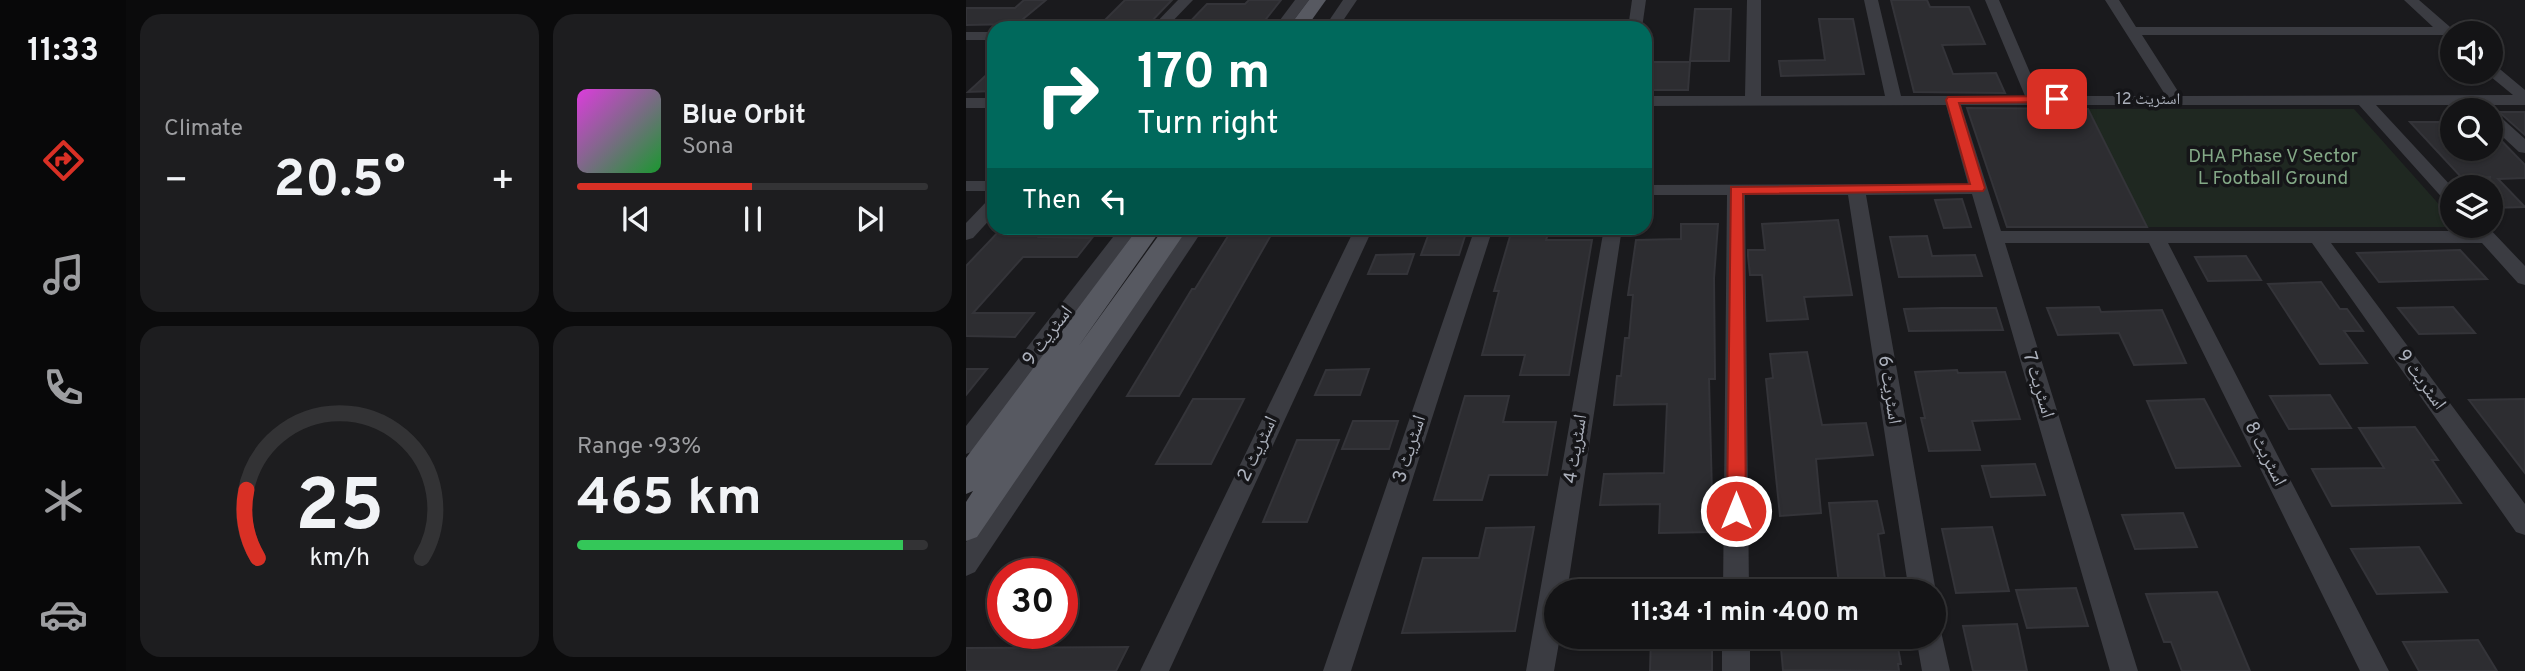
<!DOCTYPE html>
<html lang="en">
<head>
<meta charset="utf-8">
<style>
	:root { --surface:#141416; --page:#1d1d1f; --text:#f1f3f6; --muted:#9d9ea1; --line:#333335; --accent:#d93025 }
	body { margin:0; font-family:Overpass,"Noto Naskh Arabic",sans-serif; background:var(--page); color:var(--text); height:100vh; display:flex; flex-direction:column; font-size:26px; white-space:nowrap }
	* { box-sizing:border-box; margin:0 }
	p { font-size:23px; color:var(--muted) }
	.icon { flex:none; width:38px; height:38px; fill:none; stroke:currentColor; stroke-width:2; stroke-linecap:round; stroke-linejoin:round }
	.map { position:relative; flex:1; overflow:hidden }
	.panel { display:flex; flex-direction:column; gap:14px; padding:14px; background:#0b0b0c; width:840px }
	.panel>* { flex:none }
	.top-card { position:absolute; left:21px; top:21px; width:665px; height:214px; border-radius:21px; box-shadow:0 2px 5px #0004,0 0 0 2px var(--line); background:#00695c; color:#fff; overflow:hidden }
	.buttons { position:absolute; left:1474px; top:21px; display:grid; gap:14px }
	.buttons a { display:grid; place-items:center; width:63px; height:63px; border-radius:50%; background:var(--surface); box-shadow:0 2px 5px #0004,0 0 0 2px var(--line); font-size:35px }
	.speed { position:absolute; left:21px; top:558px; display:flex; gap:14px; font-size:35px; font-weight:700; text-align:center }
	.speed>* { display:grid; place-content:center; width:91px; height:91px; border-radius:50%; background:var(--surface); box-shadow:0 2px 5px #0004,0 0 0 2px var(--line); line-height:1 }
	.speed .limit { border:10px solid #d22; background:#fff; color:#111 }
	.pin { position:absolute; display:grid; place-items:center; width:60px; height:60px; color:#fff; margin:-30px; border-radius:14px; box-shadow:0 4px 10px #0006 }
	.me { position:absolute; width:77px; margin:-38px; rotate:0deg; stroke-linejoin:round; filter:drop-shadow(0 0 5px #0008) }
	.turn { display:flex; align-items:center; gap:24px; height:147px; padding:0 35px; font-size:32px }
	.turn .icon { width:91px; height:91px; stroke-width:2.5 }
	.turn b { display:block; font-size:49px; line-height:60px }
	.then { display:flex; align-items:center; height:66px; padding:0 35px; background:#0003; gap:14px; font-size:26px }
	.big { font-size:52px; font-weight:700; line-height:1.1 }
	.panel .card { flex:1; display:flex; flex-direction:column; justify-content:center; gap:10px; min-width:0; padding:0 24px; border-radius:21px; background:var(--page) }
	.panel .dial { align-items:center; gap:0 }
	.dial svg { height:182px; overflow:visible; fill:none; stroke:var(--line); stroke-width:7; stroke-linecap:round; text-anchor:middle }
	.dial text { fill:var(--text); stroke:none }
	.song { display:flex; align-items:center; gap:21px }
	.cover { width:84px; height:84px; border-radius:10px; background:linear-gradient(135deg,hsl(300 70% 55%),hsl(130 70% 35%)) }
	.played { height:7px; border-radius:4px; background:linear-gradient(90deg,var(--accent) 50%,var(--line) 50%) }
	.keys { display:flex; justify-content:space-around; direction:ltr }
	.heat { display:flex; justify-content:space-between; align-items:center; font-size:38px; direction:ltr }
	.charge { height:10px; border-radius:5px; background:linear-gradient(90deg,#34c759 93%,var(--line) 0) }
	.panel .tiles { flex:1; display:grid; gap:14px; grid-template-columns:repeat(2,1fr) }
	.trip { position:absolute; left:578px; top:579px; width:402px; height:70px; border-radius:35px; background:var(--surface); box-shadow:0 2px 5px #0004,0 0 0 2px var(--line); font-weight:700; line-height:70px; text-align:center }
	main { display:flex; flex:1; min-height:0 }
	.tab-bar { display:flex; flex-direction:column; width:126px; justify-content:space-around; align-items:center; background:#080809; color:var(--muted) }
	.tab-bar .icon { width:49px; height:49px }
	.tab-bar .current { color:var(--accent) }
	.tab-bar b { font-size:32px; color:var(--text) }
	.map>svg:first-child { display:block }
	.green { fill:#1f2821 }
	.building { fill:#2d2d31; stroke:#343439; stroke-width:2 }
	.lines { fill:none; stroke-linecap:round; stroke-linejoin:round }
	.minor { fill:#3b3c42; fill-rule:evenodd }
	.major { fill:#575961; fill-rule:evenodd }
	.route { fill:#d93025; stroke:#8d1f18; stroke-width:2 }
	.labels { text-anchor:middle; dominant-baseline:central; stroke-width:7; stroke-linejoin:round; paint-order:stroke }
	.far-street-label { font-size:16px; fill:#acb1bc; stroke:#151518 }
	.park-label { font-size:19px; fill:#83a886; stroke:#151518 }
	.street-label { font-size:19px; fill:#acb1bc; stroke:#151518 }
</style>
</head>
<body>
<main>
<nav class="tab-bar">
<b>11:33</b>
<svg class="icon current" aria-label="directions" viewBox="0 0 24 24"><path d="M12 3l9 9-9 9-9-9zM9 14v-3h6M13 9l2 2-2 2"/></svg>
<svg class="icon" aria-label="music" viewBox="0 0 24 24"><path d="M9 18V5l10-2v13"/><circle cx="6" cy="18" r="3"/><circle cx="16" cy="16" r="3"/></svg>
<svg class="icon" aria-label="phone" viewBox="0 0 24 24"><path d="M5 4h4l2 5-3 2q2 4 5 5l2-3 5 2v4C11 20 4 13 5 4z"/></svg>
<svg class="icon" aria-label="climate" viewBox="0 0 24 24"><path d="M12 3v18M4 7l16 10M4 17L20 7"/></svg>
<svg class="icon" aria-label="car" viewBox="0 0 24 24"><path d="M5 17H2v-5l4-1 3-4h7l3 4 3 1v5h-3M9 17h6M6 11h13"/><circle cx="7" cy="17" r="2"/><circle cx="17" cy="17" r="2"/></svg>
</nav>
<section class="panel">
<div class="tiles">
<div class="card"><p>Climate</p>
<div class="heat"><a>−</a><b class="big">20.5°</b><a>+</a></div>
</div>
<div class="card">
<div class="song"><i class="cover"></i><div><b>Blue Orbit</b><p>Sona</p></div></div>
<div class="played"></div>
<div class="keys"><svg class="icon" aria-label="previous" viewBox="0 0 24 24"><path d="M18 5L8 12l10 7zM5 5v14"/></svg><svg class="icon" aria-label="pause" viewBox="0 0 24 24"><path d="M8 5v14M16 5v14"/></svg><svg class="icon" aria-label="next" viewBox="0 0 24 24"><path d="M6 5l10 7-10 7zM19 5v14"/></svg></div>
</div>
<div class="card dial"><svg viewBox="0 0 100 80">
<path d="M14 69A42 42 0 1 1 86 69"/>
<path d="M14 69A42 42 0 0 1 9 39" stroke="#d93025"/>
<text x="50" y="56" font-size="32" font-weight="700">25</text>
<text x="50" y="72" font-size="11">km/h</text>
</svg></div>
<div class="card"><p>Range · 93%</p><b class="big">465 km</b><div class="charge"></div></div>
</div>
</section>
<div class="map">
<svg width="1559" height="671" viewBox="0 0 1559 671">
	<rect width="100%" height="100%" fill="#1a1a1d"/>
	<!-- green -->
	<path class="green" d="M1122 109H1388L1486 219V226L1493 227H1181Z"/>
	<!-- building -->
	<g class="building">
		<path d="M58 0H80L51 24 0 25V8H49Z"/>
		<path d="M159 0H206L181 26H133Z"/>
		<path d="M283 0H315L293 28H218L241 4H279Z"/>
		<path d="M925 0H961L964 7H1003L1019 44 976 45 987 74 1030 73 1039 93 948 92Z"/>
		<path d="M729 9H765L763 61H724Z"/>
		<path d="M853 19H887L898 74 815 76 813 61 859 60Z"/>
		<path d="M681 62H724L722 90H680Z"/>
		<path d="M28 68V91L2 92Z"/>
		<path d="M1001 108 1122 109 1181 227H1041Z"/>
		<path d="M1533 112H1559V135Z"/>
		<path d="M1444 122H1486V149H1524V129L1559 165V178L1532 179 1559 207 1524 208V177L1496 178Z"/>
		<path d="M996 199 1005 227 978 228 969 200Z"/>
		<path d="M872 220 886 295 838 297 842 319 801 321 796 275H784L782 256V250H799L796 224Z"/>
		<path d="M715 224H752L748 278 749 379H743L747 532 693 533 694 504 634 505 638 474 698 473 701 404 648 405 651 376H655L659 338H663L667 295H662L670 240 715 239Z"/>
		<path d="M36 228H82L73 237 126 238 111 257H57L7 313H68L49 337 0 336V266Z"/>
		<path d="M267 228H309L213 396H161L226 289H229Z"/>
		<path d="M545 233 582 234 580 240H626L603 375H554L559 355H516L533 291H528Z"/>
		<path d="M462 236H499L493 255H455Z"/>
		<path d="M961 236 966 256 1009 255 1016 276 933 277 924 237Z"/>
		<path d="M1494 250 1521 279 1413 282 1391 253Z"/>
		<path d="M448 254 441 274H402L410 255Z"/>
		<path d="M1280 256 1295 280 1242 281 1229 257Z"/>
		<path d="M1355 282 1374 309H1381L1397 331H1378L1401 363 1354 364 1302 284Z"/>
		<path d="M1133 307 1135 312 1196 310 1220 363 1168 365 1153 333 1092 335 1081 308Z"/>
		<path d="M1487 307 1509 333 1453 334 1432 308Z"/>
		<path d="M975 308H1030L1037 330 943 331 938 309Z"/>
		<path d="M841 352 856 425 900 423 907 455 850 459 855 513 814 516 800 379 807 378 804 354Z"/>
		<path d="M0 369H21L0 395Z"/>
		<path d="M403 369 394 395H349L360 370Z"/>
		<path d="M991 370 992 373 1039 372 1054 419 1006 421 1014 450 963 451 955 418H959L949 372Z"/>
		<path d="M1364 395 1385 428 1323 429 1304 396Z"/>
		<path d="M499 396H543L537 422H590L581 475H523L516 500H468Z"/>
		<path d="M227 399H278L245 464H190Z"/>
		<path d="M1238 399 1256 433 1274 466 1210 468 1181 401Z"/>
		<path d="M1559 399V473L1503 400Z"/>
		<path d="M387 421H432L423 449H376Z"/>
		<path d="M1449 427 1472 460H1466L1495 503 1366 506 1346 469 1418 468 1393 428Z"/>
		<path d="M331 440H373L341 522H297Z"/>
		<path d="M1069 464 1079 495 1025 497 1016 466Z"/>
		<path d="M911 501 918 533 912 534 921 592H874L863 503Z"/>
		<path d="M1217 513 1231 547 1169 549 1156 515Z"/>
		<path d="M568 527 549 631 436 633 457 558H513L520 528Z"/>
		<path d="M1026 527 1043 591 990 593 976 529Z"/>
		<path d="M1453 547 1481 592 1411 594 1385 549Z"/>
		<path d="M1110 588 1122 626 1061 628 1050 590Z"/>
		<path d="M1251 592 1284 671H1216L1205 642H1198L1180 594Z"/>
		<path d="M1051 624 1061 671H1007L997 626Z"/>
		<path d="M685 637H746V671H684Z"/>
		<path d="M814 637H930L935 664H932L933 671 817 670Z"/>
		<path d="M1512 640 1531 671H1453L1437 642Z"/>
		<path d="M162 647 150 671H0V648Z"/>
	</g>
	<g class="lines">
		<!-- minor -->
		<g class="minor">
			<path d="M212 0H227L200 28H185Z"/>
			<path d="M329 0H343L322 28H308Z"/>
			<path d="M377 0H391L372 28H358Z"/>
			<path d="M666 0H680L676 28H662Z"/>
			<path d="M781 0H795V96H919L898 0H912L935 96H1059L1019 0H1033L1074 96H1200L1139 0H1153L1170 27H1467L1438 0H1453L1491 33H1486L1484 38 1477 35H1176L1215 96 1547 95 1519 72H1524V64L1529 65 1559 90V105H1410L1486 187V203L1480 202 1393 105H995L1035 231H1505L1504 226H1521L1559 266V285L1552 283 1516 243H1365L1559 504V535L1550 532 1346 243H1202L1423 671H1394L1183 243H1039L1172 671H1144L1006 194 900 195 970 592 968 598V592H943L882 195H779L783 592H757L761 195H679V185L1002 184 980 105 679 106V96H779Z"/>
			<rect x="0" y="32" width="28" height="8"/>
			<rect x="0" y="98" width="28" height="10"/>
			<path d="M1524 111 1530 113 1559 139V153L1553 152 1524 125Z"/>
			<rect x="0" y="181" width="28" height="10"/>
			<path d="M28 198V215L7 238 0 240V223L22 200Z"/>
			<path d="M154 228H172L8 451 0 454V426Z"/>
			<path d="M220 228H238L9 572 0 576V542Z"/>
			<path d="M389 228H407L203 671H174Z"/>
			<path d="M509 228H527L385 671H357Z"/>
			<path d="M638 228H656L601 592H590V637H594L588 671H560Z"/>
			<path d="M968 625 974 627 984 671H956L950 637H968Z"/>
			<rect x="756" y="637" width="28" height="34"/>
		</g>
		<!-- major -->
		<g class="major">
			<path d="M343 0H360L340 28H322Z"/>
			<path d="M172 228H196L112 347 198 228H222L11 537 0 541V502L7 491 0 494V458Z"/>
		</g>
	</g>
	<!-- route -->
	<path class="route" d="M1091 96 1095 97V102L993 103 1019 188 1017 191 777 194 780 511 777 517 770 519 763 517 761 511 765 187 1004 184 980 100 982 97Z"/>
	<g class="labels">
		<!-- far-street labels -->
		<g class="far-street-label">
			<text x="1182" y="100">اسٹریٹ 12</text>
		</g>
		<!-- park labels -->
		<g class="park-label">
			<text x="1307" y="157">DHA Phase V Sector<tspan x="1307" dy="22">L Football Ground</tspan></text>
		</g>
		<!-- street labels -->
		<g class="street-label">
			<text transform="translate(82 336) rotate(-53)">اسٹریٹ 9</text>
			<text transform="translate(1455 380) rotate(54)">اسٹریٹ 9</text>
			<text transform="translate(1072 385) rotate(73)">اسٹریٹ 7</text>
			<text transform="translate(923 390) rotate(81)">اسٹریٹ 6</text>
			<text transform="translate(292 449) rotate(-65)">اسٹریٹ 2</text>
			<text transform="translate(444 449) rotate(-72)">اسٹریٹ 3</text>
			<text transform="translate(610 449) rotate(-81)">اسٹریٹ 4</text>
			<text transform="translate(1299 454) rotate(63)">اسٹریٹ 8</text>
		</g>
	</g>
</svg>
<div class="buttons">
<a><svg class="icon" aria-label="sound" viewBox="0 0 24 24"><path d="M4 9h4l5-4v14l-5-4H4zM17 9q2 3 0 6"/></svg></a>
<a><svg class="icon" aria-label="search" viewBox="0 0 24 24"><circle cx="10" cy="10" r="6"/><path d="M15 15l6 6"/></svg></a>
<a><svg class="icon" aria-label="layers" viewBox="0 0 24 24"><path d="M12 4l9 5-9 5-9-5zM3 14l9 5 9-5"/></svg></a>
</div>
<div class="speed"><div class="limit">30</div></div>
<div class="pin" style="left:1091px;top:99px;background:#d93025"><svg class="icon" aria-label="arrive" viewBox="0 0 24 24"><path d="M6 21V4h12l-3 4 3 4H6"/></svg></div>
<svg class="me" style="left:770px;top:511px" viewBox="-20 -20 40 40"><circle r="17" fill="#d93025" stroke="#fff" stroke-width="3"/><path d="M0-11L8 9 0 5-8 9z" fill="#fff"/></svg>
<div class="trip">11:34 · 1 min · 400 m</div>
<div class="top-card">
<div class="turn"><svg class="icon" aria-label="right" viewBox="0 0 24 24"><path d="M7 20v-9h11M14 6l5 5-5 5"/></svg><div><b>170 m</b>Turn right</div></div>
<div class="then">Then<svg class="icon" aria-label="left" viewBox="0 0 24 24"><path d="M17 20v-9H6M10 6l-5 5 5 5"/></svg></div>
</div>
</div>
</main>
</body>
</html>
